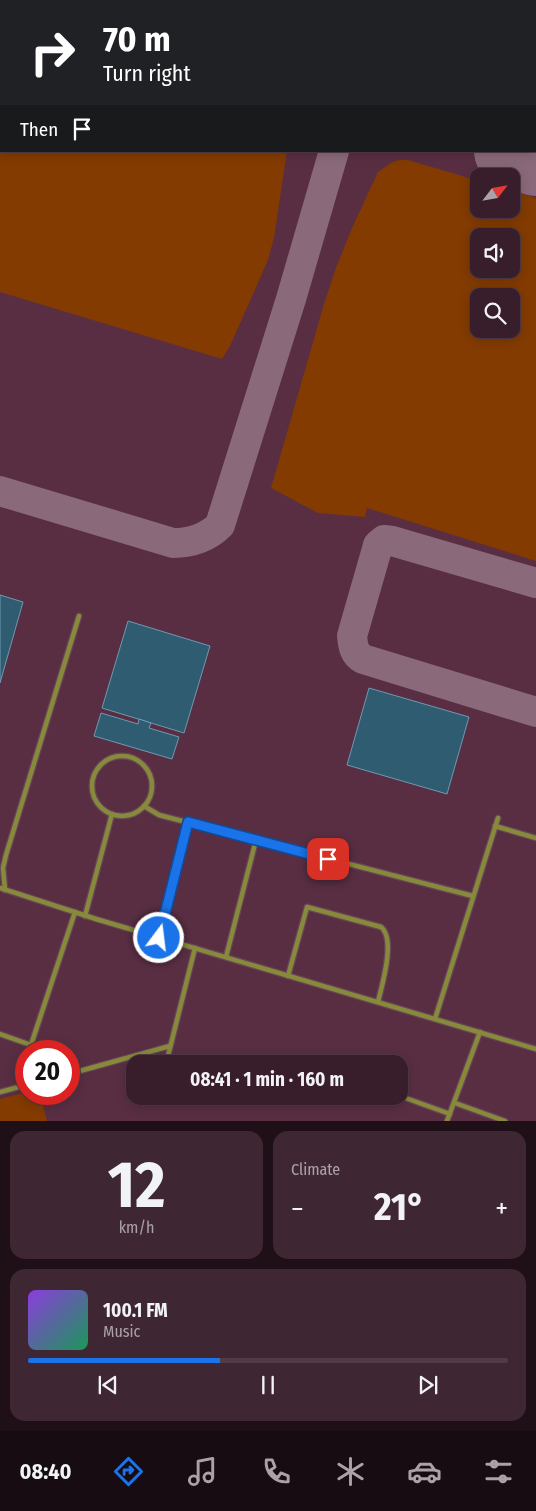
<!DOCTYPE html>
<html lang="en">
<head>
<meta charset="utf-8">
<style>
	:root { --surface:#381d2b; --page:#3f2633; --text:#f1f3f6; --muted:#aba2a9; --line:#523b47; --accent:#1a73e8 }
	body { margin:0; font-family:"Fira Sans Condensed",sans-serif; background:var(--page); color:var(--text); height:100vh; display:flex; flex-direction:column; font-size:19px; white-space:nowrap }
	* { box-sizing:border-box; margin:0 }
	p { font-size:16px; color:var(--muted) }
	.icon { flex:none; width:28px; height:28px; fill:none; stroke:currentColor; stroke-width:2; stroke-linecap:round; stroke-linejoin:round }
	.map { position:relative; height:1121px; overflow:hidden }
	.sheet { display:flex; flex-direction:column; gap:10px; padding:10px; background:#1f1018; flex:1 }
	.sheet>* { flex:none }
	.hud { position:absolute; left:0px; top:0px; width:536px; height:152px; box-shadow:0 2px 12px #0003,0 0 0 1px var(--line); background:#202124; color:#fff; overflow:hidden }
	.needle { width:32px; rotate:59deg }
	.tools { position:absolute; left:470px; top:168px; display:grid; gap:10px }
	.tools a { display:grid; place-items:center; width:50px; height:50px; border-radius:10px; background:var(--surface); box-shadow:0 2px 12px #0003,0 0 0 1px var(--line); font-size:25px }
	.speed { position:absolute; left:15px; top:1040px; display:flex; gap:10px; font-size:25px; font-weight:700; text-align:center }
	.speed>* { display:grid; place-content:center; width:65px; height:65px; border-radius:50%; background:var(--surface); box-shadow:0 2px 12px #0003,0 0 0 1px var(--line); line-height:1 }
	.speed .limit { border:8px solid #d22; background:#fff; color:#111 }
	.pin { position:absolute; display:grid; place-items:center; width:42px; height:42px; color:#fff; margin:-21px; border-radius:10px; box-shadow:0 2px 8px #0006 }
	.me { position:absolute; width:55px; margin:-28px; rotate:15deg; stroke-linejoin:round; filter:drop-shadow(0 0 4px #0008) }
	.turn { display:flex; align-items:center; gap:18px; height:105px; padding:0 20px; font-size:22px }
	.turn .icon { width:65px; height:65px; stroke-width:2.5 }
	.turn b { display:block; font-size:35px; line-height:42px }
	.then { display:flex; align-items:center; height:48px; padding:0 20px; background:#0003; gap:10px; font-size:19px }
	.big { font-size:38px; font-weight:700; line-height:1.1 }
	.sheet .tile { flex:1; display:flex; flex-direction:column; justify-content:center; gap:8px; min-width:0; padding:0 18px; border-radius:15px; background:var(--page) }
	.sheet .dial { align-items:center; gap:0 }
	.dial b { font-size:65px; line-height:1 }
	.song { display:flex; align-items:center; gap:15px }
	.cover { width:60px; height:60px; border-radius:8px; background:linear-gradient(135deg,hsl(270 70% 55%),hsl(150 70% 35%)) }
	.played { height:5px; border-radius:2px; background:linear-gradient(90deg,var(--accent) 40%,var(--line) 40%) }
	.keys { display:flex; justify-content:space-around; direction:ltr }
	.heat { display:flex; justify-content:space-between; align-items:center; font-size:28px; direction:ltr }
	.sheet .tiles { flex:1; display:grid; gap:10px; grid-template-columns:1fr 1fr }
	.tile:last-child { grid-column:span 2 }
	.trip { position:absolute; left:126px; top:1055px; width:282px; height:50px; border-radius:15px; background:var(--surface); box-shadow:0 2px 12px #0003,0 0 0 1px var(--line); font-weight:700; line-height:50px; text-align:center }
	.tab-bar { display:flex; height:80px; justify-content:space-around; align-items:center; background:#160c11; color:var(--muted) }
	.tab-bar .icon { width:35px; height:35px }
	.tab-bar .on { color:var(--accent) }
	.tab-bar b { font-size:22px; color:var(--text) }
	.map>svg:first-child { display:block }
	.built { fill:#592e43; fill-rule:evenodd }
	.green { fill:#833b01; fill-rule:evenodd }
	.lines { fill:none; stroke-linecap:round; stroke-linejoin:round }
	.taxiway { stroke:#8a6a7a; stroke-width:30 }
	.runway { stroke:#8a6a7a; stroke-width:74 }
	.building { fill:#305c71; stroke:#6d9ab1 }
	.service-casing { stroke:#684657; stroke-width:7 }
	.service { stroke:#888a3b; stroke-width:4.5 }
	.route-casing { stroke:#114b97; stroke-width:12 }
	.route { stroke:#1a73e8; stroke-width:9 }
</style>
</head>
<body>
<div class="map">
<svg width="536" height="1121" viewBox="0 0 536 1121">
	<rect width="100%" height="100%" fill="#4b2739"/>
	<!-- built -->
	<path class="built" d="M0 0H536V1121H0ZM1 1H535V151H1ZM479 176H511V209H479ZM479 236H511V269H479ZM479 296H511V329H479ZM26 1051H69V1094H26ZM135 1064H400V1096H135Z"/>
	<!-- green -->
	<g class="green">
		<path d="M536 11V118L535 12Z"/>
		<path d="M0 37 1 151H287L274 238 268 260 230 346 222 359 0 292Z"/>
		<path d="M399 160H408L479 181V209H511V191L536 198V561L367 508 365 517 318 513 271 488 324 304 336 268 352 228 378 172 392 162ZM479 236H511V269H479ZM479 296H511V329H479Z"/>
		<path d="M26 1092V1094H40L47 1121H0V1099Z"/>
	</g>
	<g class="lines">
		<!-- taxiway -->
		<g class="taxiway">
			<path d="M473 1 476 0"/>
			<path d="M0 491 173 543C192 543 207 538 220 525L291 299 334 151"/>
			<path d="M536 583 392 541 384 540 378 545 377 549 352 636C353 646 354 654 363 659L536 712"/>
		</g>
		<!-- runway -->
		<g class="runway">
			<path d="M10 0 14 1"/>
			<path d="M511 151 536 159"/>
		</g>
	</g>
	<!-- building -->
	<g class="building">
		<path d="M0 595 23 602 0 683Z"/>
		<path d="M128 621 210 646 184 733 102 708Z"/>
		<path d="M369 688 469 717 447 794 347 765Z"/>
		<path d="M101 713 138 724 139 719 151 723 149 728 179 737 172 759 94 736Z"/>
	</g>
	<g class="lines">
		<!-- service casing -->
		<g class="service-casing">
			<g id="service">
				<circle cx="122" cy="786" r="30"/>
				<path d="M144 806 159 815 473 896"/>
				<path d="M495 826 536 838"/>
				<path d="M0 888 96 919 536 1049"/>
				<path d="M5 890 3 868 6 855 79 616"/>
				<path d="M85 916 112 814"/>
				<path d="M159 938 188 822"/>
				<path d="M226 957 256 840"/>
				<path d="M288 976 307 907 381 927C396 939 382 985 378 1002"/>
				<path d="M435 1019 498 818"/>
				<path d="M0 1034 31 1045 75 912"/>
				<path d="M166 1064 195 948"/>
				<path d="M69 1074 170 1046"/>
				<path d="M0 1092 26 1085"/>
				<path d="M400 1096 450 1114"/>
				<path d="M455 1103 505 1121"/>
				<path d="M447 1121 480 1032"/>
			</g>
		</g>
		<!-- service -->
		<use href="#service" class="service"/>
	</g>
	<g class="lines">
		<!-- route casing -->
		<g class="route-casing">
			<path id="route" d="M159 938 188 822 328 859"/>
		</g>
		<!-- route -->
		<use href="#route" class="route"/>
	</g>
</svg>
<div class="tools">
<a><svg class="needle" viewBox="-14 -14 28 28"><path d="M0-13l5 13h-10z" fill="#e53935"/><path d="M0 13l5-13h-10z" fill="#aba2a9"/></svg></a>
<a><svg class="icon" aria-label="sound" viewBox="0 0 24 24"><path d="M4 9h4l5-4v14l-5-4H4zM17 9q2 3 0 6"/></svg></a>
<a><svg class="icon" aria-label="search" viewBox="0 0 24 24"><circle cx="10" cy="10" r="6"/><path d="M15 15l6 6"/></svg></a>
</div>
<div class="speed"><div class="limit">20</div></div>
<div class="pin" style="left:328px;top:859px;background:#d93025"><svg class="icon" aria-label="arrive" viewBox="0 0 24 24"><path d="M6 21V4h12l-3 4 3 4H6"/></svg></div>
<svg class="me" style="left:159px;top:938px" viewBox="-20 -20 40 40"><circle r="17" fill="#1a73e8" stroke="#fff" stroke-width="3"/><path d="M0-11L8 9 0 5-8 9z" fill="#fff"/></svg>
<div class="trip">08:41 · 1 min · 160 m</div>
<div class="hud">
<div class="turn"><svg class="icon" aria-label="right" viewBox="0 0 24 24"><path d="M7 20v-9h11M14 6l5 5-5 5"/></svg><div><b>70 m</b>Turn right</div></div>
<div class="then">Then<svg class="icon" aria-label="arrive" viewBox="0 0 24 24"><path d="M6 21V4h12l-3 4 3 4H6"/></svg></div>
</div>
</div>
<section class="sheet">
<div class="tiles">
<div class="tile dial"><b>12</b><p>km/h</p></div>
<div class="tile"><p>Climate</p>
<div class="heat"><a>−</a><b class="big">21°</b><a>+</a></div>
</div>
<div class="tile">
<div class="song"><i class="cover"></i><div><b>100.1 FM</b><p>Music</p></div></div>
<div class="played"></div>
<div class="keys"><svg class="icon" aria-label="previous" viewBox="0 0 24 24"><path d="M18 5L8 12l10 7zM5 5v14"/></svg><svg class="icon" aria-label="pause" viewBox="0 0 24 24"><path d="M8 5v14M16 5v14"/></svg><svg class="icon" aria-label="next" viewBox="0 0 24 24"><path d="M6 5l10 7-10 7zM19 5v14"/></svg></div>
</div>
</div>
</section>
<nav class="tab-bar">
<b>08:40</b>
<svg class="icon on" aria-label="directions" viewBox="0 0 24 24"><path d="M12 3l9 9-9 9-9-9zM9 14v-3h6M13 9l2 2-2 2"/></svg>
<svg class="icon" aria-label="music" viewBox="0 0 24 24"><path d="M9 18V5l10-2v13"/><circle cx="6" cy="18" r="3"/><circle cx="16" cy="16" r="3"/></svg>
<svg class="icon" aria-label="phone" viewBox="0 0 24 24"><path d="M5 4h4l2 5-3 2q2 4 5 5l2-3 5 2v4C11 20 4 13 5 4z"/></svg>
<svg class="icon" aria-label="climate" viewBox="0 0 24 24"><path d="M12 3v18M4 7l16 10M4 17L20 7"/></svg>
<svg class="icon" aria-label="car" viewBox="0 0 24 24"><path d="M5 17H2v-5l4-1 3-4h7l3 4 3 1v5h-3M9 17h6M6 11h13"/><circle cx="7" cy="17" r="2"/><circle cx="17" cy="17" r="2"/></svg>
<svg class="icon" aria-label="filters" viewBox="0 0 24 24"><path d="M4 7h16M4 17h16"/><circle cx="9" cy="7" r="2"/><circle cx="15" cy="17" r="2"/></svg>
</nav>
</body>
</html>
